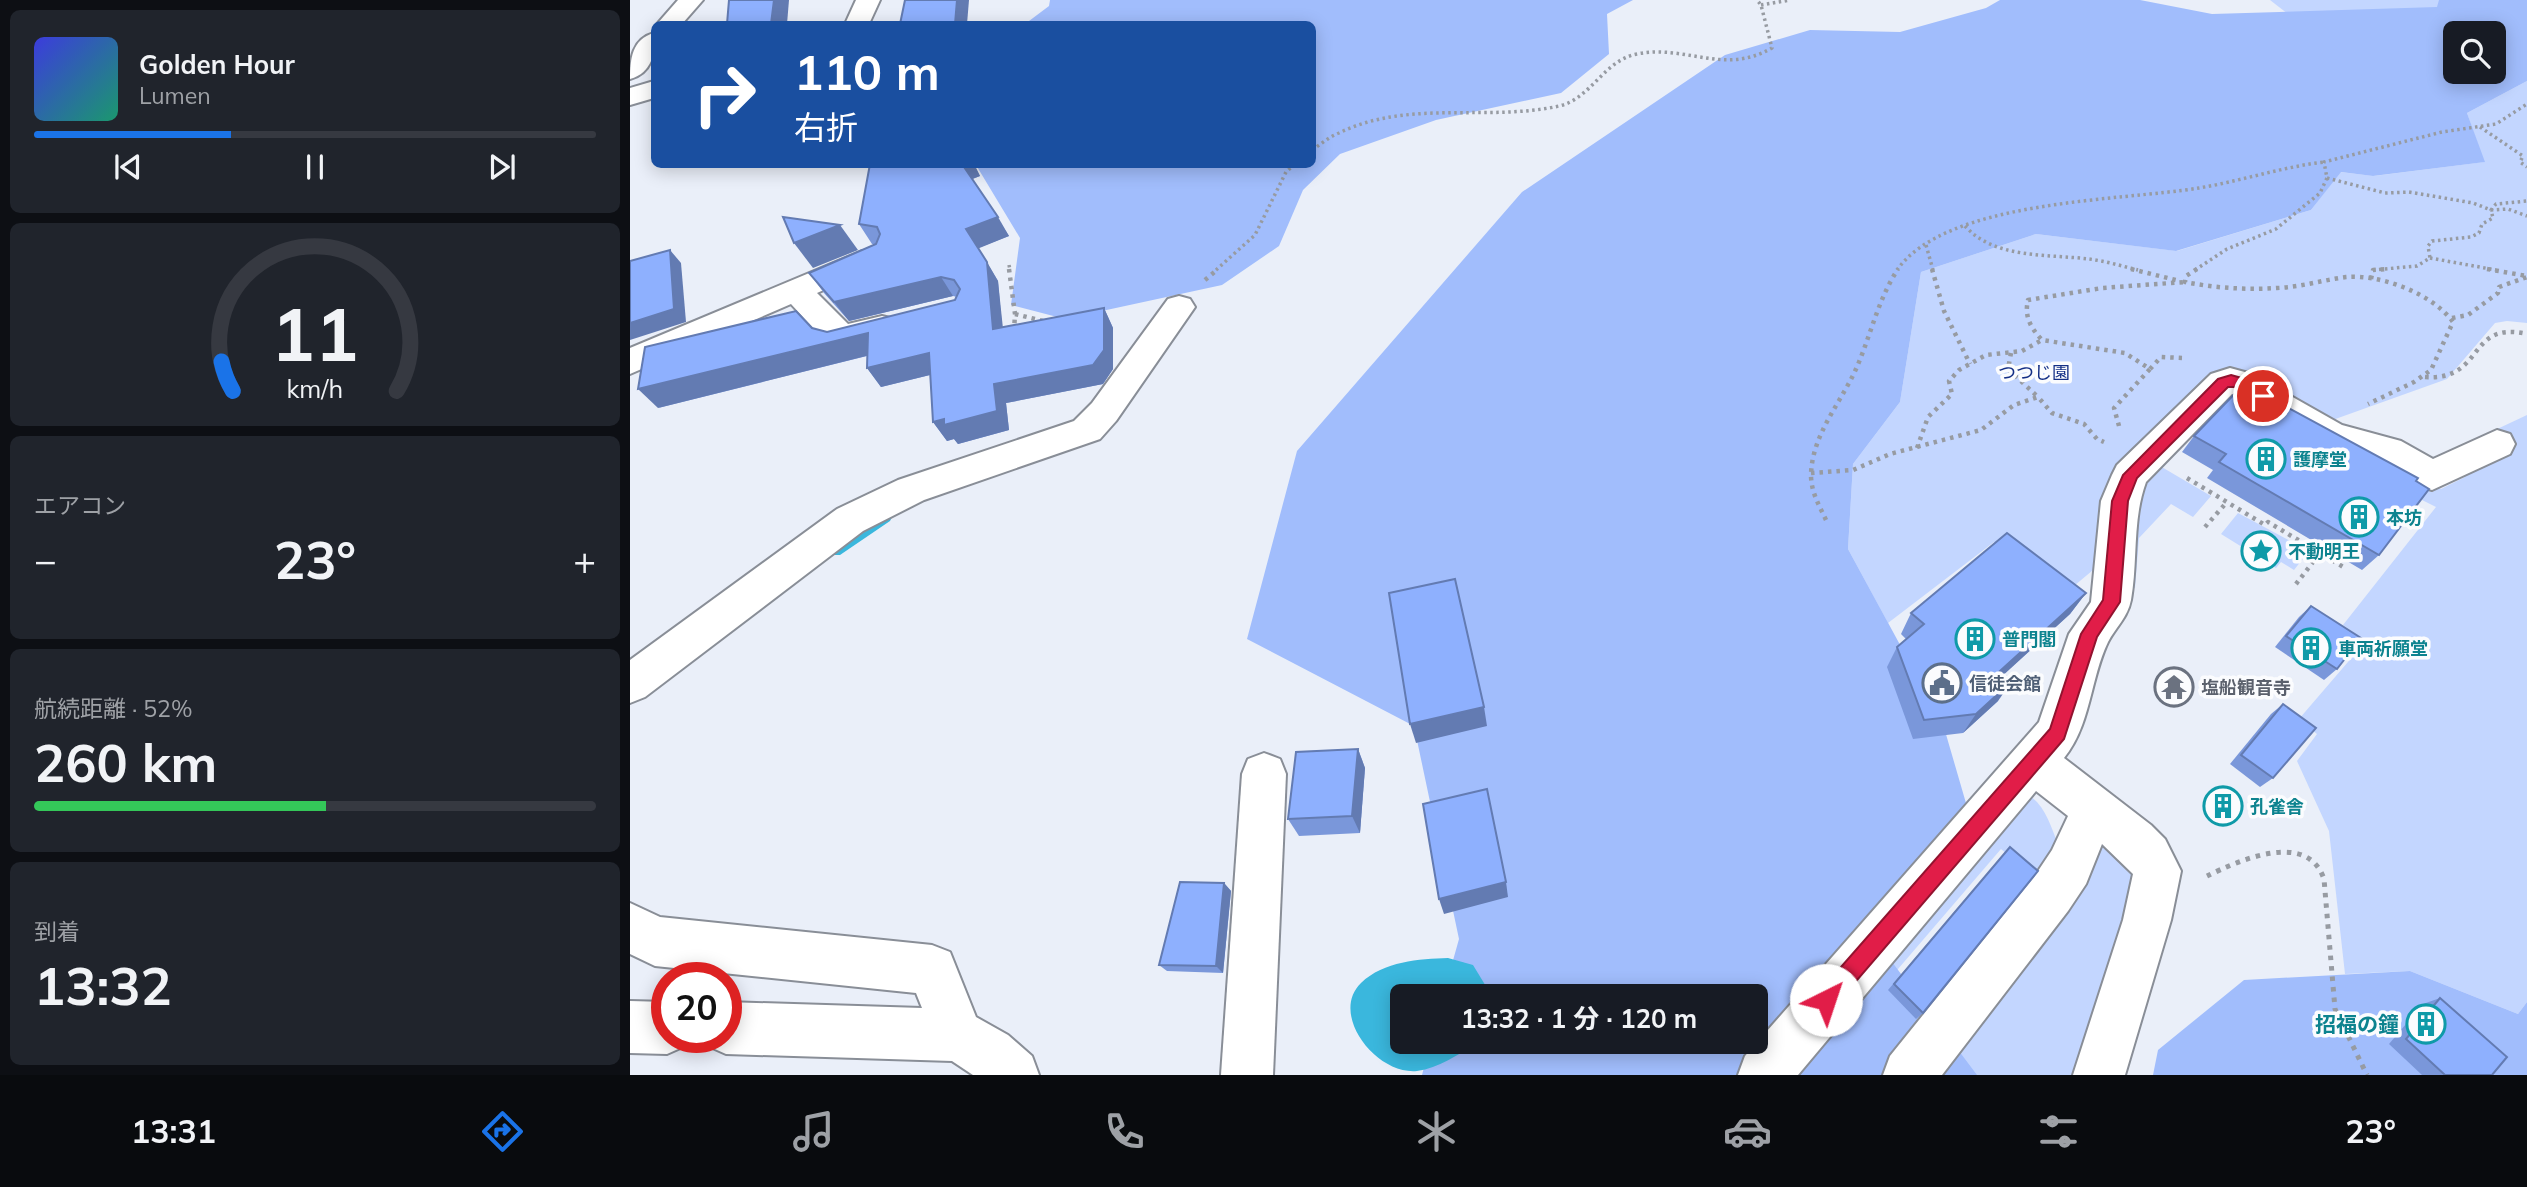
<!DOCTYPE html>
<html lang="ja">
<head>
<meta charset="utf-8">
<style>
	:root { --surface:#171b24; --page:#20242c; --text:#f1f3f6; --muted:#9ea1a6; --line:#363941; --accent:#1a73e8 }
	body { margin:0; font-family:Mulish,"Noto Sans JP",sans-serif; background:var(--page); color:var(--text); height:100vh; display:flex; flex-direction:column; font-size:26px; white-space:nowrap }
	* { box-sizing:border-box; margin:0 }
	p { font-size:23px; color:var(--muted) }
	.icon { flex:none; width:38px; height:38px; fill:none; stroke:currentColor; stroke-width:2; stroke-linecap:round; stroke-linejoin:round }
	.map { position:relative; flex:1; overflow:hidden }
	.panel { display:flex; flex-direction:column; gap:10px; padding:10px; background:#0d0f14; width:630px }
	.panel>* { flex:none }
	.top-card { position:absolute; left:21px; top:21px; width:665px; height:147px; border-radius:10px; box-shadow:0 4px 18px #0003; background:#1a4fa0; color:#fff; overflow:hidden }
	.tools { position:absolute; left:1813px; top:21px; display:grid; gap:14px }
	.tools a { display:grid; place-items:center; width:63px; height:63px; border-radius:10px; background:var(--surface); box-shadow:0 4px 18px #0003; font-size:35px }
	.speed { position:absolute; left:21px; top:962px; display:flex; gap:14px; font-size:35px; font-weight:700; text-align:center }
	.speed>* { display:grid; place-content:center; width:91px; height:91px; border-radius:50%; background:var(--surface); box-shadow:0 4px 18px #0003; line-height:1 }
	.speed .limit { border:10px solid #d22; background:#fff; color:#111 }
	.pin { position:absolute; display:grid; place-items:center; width:60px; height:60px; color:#fff; margin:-30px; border:4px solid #fff; border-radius:50%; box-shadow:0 2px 7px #0007 }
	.me { position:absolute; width:77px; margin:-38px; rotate:41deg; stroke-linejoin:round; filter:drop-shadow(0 0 5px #0008) }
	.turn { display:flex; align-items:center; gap:24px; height:147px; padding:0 28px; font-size:32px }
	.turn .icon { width:91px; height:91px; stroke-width:2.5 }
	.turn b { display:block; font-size:49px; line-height:60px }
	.big { font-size:52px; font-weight:700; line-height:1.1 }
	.panel .tile { flex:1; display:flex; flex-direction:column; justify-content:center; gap:10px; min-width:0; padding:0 24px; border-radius:10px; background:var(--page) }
	.panel .dial { align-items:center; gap:0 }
	.dial svg { height:182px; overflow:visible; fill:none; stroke:var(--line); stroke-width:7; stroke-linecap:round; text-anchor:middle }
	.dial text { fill:var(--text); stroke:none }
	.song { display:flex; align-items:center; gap:21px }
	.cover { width:84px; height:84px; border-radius:10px; background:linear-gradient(135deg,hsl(240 70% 55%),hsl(160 70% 35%)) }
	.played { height:7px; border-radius:4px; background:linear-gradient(90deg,var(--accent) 35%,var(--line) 35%) }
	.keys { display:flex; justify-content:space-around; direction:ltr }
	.heat { display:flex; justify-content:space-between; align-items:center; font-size:38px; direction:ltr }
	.charge { height:10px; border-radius:5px; background:linear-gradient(90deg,#34c759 52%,var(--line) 0) }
	.trip { position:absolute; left:760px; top:984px; width:378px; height:70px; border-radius:10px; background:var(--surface); box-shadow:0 4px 18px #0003; font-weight:700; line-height:70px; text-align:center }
	.tabs { display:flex; height:112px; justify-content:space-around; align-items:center; background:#090b0e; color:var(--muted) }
	.tabs .icon { width:49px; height:49px }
	.tabs .selected { color:var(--accent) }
	.tabs b { font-size:32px; color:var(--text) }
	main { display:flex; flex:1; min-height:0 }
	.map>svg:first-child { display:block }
	.green { fill:#c3d6ff }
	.forest { fill:#a1bdfc; fill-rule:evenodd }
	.water { fill:#3ab7dd }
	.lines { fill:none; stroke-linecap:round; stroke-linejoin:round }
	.stream { fill:#3ab7dd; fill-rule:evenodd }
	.minor-casing { stroke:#898e97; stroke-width:4 }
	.path-far2 { stroke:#979ba2; stroke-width:3.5; stroke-dasharray:2.5 3.5; stroke-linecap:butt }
	.path-far1 { stroke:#979ba2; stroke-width:4.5; stroke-dasharray:3.5 5; stroke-linecap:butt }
	.path { stroke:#979ba2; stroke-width:5; stroke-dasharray:4.5 6; stroke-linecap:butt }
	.minor { fill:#fff; fill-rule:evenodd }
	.wall { fill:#7a97da }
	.shaded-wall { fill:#637bb2 }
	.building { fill:#8eb0fe; stroke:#637bb2; stroke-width:2 }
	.route { fill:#e11d48; stroke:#92132f; stroke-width:2 }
	.labels { text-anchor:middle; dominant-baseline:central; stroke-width:7; stroke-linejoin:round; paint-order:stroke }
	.park-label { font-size:18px; fill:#142f86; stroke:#fbfcfe }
	.culture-label { font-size:18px; font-weight:bold; fill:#0d838f; stroke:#fbfcfe; text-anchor:start }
	.service-label { font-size:18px; font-weight:bold; fill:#4e5e75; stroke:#fbfcfe; text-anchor:start }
	.worship-label { font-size:18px; font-weight:bold; fill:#5b616d; stroke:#fbfcfe; text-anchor:start }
	.near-culture-label { font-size:21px; font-weight:bold; fill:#0d838f; stroke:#fbfcfe; text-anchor:end }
</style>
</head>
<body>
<main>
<section class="panel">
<div class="tile">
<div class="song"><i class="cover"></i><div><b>Golden Hour</b><p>Lumen</p></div></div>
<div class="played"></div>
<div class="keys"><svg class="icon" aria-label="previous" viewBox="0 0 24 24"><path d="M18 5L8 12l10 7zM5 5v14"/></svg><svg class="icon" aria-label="pause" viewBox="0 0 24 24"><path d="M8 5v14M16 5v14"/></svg><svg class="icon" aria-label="next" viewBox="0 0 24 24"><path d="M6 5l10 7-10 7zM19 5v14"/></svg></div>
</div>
<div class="tile dial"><svg viewBox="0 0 100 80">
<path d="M14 69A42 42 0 1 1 86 69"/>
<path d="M14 69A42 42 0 0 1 9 56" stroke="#1a73e8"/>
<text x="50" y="56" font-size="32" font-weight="700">11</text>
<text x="50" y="72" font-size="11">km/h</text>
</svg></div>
<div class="tile"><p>エアコン</p>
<div class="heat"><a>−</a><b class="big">23°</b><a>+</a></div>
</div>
<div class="tile"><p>航続距離 · 52%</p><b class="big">260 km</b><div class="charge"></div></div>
<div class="tile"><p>到着</p><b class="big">13:32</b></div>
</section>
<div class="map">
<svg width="1897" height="1075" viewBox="0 0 1897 1075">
	<rect width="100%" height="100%" fill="#eaeff9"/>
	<!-- green -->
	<g class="green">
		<path d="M1640 0H1845L1684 34Z"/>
		<path d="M1897 81V323L1877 321 1865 323 1817 379 1697 422 1607 375 1493 465 1475 560 1432 596 1364 542 1258 623 1218 549 1223 464 1270 402 1291 272 1406 234 1547 251 1681 210 1710 172 1744 176 1854 162 1837 113Z"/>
		<path d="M1897 415V1002L1888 1014 1780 971 1715 974 1699 831 1667 761 1687 734 1669 719 1736 641 1713 625 1806 507 1786 497 1794 480 1811 489 1835 477 1812 455Z"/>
		<path d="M1530 466 1581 496 1563 517 1541 504 1509 538 1505 588 1496 591 1507 495Z"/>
		<path d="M1608 513 1679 551 1664 570 1651 562 1646 568 1591 534Z"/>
		<path d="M1400 796C1416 807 1421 827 1428 844L1413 884 1371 849 1250 990 1169 1075Z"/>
		<path d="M1472 837 1510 860 1453 1075H1299Z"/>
	</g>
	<!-- forest -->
	<g class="forest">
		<path d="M420 0H1003L977 14 979 54 931 93 806 120 710 154 673 190 649 246 592 285 435 319 381 305 390 238 346 165 682 164V24H395L419 6Z"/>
		<path d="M1370 0H1510L1582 14 1807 7 1809 0H1897V81L1837 113 1855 162 1743 176 1711 172 1681 210 1546 251 1406 234 1291 272 1270 402 1223 464 1218 549 1313 724 1338 810 1256 954 1347 1075H792L801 1041H1125V996H813L829 939 784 726 617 639 667 451 892 192 1095 55 1180 30 1270 32 1356 8ZM1825 33H1864V72H1825Z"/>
		<path d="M1780 971 1888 1014 1897 1002V1075H1523L1528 1050 1614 980Z"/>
	</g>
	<!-- water -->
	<path class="water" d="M818 958 843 965 857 988 858 996H772V1041H847L846 1044C827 1055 809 1068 787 1071 746 1075 699 1014 731 983 754 961 789 959 818 958Z"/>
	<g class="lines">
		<!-- stream -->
		<path class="stream" d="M255 511 260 513 262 517 260 521 210 555H200L198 551 200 547Z"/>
		<!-- minor casing -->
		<g class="minor-casing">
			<g id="minor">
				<path d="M48 0H73L52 24H27Z"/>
				<path d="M226 0H250L239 24H215Z"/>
				<path d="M24 33C26 52 22 73 0 79 0 59 2 39 24 33Z"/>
				<path d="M24 81V98L0 105V88Z"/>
				<path d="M232 251 243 254 248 261 243 268 187 293 218 324 252 316 264 319 268 327 264 335 211 349 199 345 161 304 0 374V348Z"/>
				<path d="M549 296 560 299 565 307 486 421 470 439 294 500 233 531 15 697 0 703V660L207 509 268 480 444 421 462 403 538 299Z"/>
				<path d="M1600 368 1622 374 1712 425 1771 441 1803 459 1867 430 1880 434 1885 444 1880 454 1802 490 1789 486 1746 461 1688 444 1602 394 1516 482C1502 520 1508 561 1501 600 1498 617 1485 628 1478 642 1460 679 1461 725 1434 758L1521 825 1535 839 1551 871 1541 920 1495 1075H1443L1493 920 1503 874 1472 844 1456 884 1438 911 1312 1075H1253L1260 1056 1404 877 1422 850 1438 816 1406 791 1168 1075H1108L1115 1056 1409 722 1439 634 1461 602 1471 501 1482 475 1487 465 1581 374Z"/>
				<path d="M634 753 650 759 656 774 643 1075H591L612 774 618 759Z"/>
				<path d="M0 903 30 917 302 945 320 952 346 1017 378 1035 402 1056 409 1075H343L322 1061 96 1054 78 1046 74 1038H96V1002L292 1008 286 993 25 966 0 954Z"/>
				<path d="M0 1001 37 1002V1038H59L55 1046 37 1054 0 1053Z"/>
			</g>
		</g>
		<!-- path-far2 -->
		<g class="path-far2">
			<path d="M1131 5 1160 0"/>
			<path d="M1850 127 1893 156 1890 162 1897 167"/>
			<path d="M682 150C691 144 699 137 709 133 778 99 857 122 929 106 961 99 974 60 1007 54 1056 44 1093 76 1142 48L1131 5 1127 0"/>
			<path d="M1697 178 1755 193 1779 192 1843 203 1861 210 1878 209 1897 216"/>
			<path d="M1335 226C1364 259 1418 254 1459 259 1475 261 1492 266 1508 270"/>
			<path d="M1296 245 1303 270"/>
			<path d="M1800 258 1866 270"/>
			<path d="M379 265 380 270"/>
			<path d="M586 270 625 235 656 172 665 164"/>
			<path d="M1267 270C1316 200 1489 201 1569 188 1611 181 1652 167 1694 162"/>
			<path d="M1565 270 1597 249 1646 229 1690 193 1697 178 1694 162 1812 132 1866 124 1897 104"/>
			<path d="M1743 270 1787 266 1800 258 1798 246 1802 241 1841 237 1849 233 1852 224 1863 218 1861 210 1866 204 1897 201"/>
		</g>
		<!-- path-far1 -->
		<g class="path-far1">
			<path d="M379 269 385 314 384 331"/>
			<path d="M1302 269 1314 311 1340 364"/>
			<path d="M1501 269 1550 281"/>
			<path d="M1567 269 1556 276 1555 282C1585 288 1616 290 1647 288 1671 287 1693 280 1716 277 1751 274 1803 294 1823 322L1801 370 1784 382 1738 404"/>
			<path d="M1857 269 1897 276"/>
			<path d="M1741 279 1743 270 1759 269"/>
			<path d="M575 280 588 269"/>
			<path d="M385 314 413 321"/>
			<path d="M1822 318 1838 315 1868 293 1869 287 1897 277"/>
			<path d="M1381 353 1378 369 1408 397"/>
			<path d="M1520 369 1531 357 1552 358"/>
			<path d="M1795 377C1856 381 1836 320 1897 334"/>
			<path d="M1489 426 1484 408 1520 369 1495 353 1412 340C1401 328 1394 317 1398 300L1472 288 1555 282"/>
			<path d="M1287 448 1298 417 1322 394 1319 381 1329 370 1356 355 1392 351 1412 340"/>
			<path d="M1181 473 1223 470 1260 454 1351 430 1384 405 1408 397 1422 413 1454 424 1467 439 1474 442"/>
			<path d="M1557 478 1635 525 1638 522 1715 568"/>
			<path d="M1196 520C1189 505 1181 492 1181 475 1182 432 1214 400 1229 362 1242 330 1249 298 1268 269"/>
			<path d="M1575 527 1597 502"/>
			<path d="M1666 584 1690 553"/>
		</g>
		<!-- path -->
		<path class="path" d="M1577 876C1610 860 1677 830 1694 879L1705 1009 1737 1075"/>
		<!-- minor -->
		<use href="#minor" class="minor"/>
	</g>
	<!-- wall -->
	<g class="wall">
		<path d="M240 164H344L350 176 342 179 379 236 348 248 368 281 372 327 474 308 483 328V369L473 384 376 403 379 430 328 444 324 439 317 441 303 422 300 375 251 387 237 368V356L28 408 182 328 197 332 325 300 327 297 323 296 219 321 194 293 179 273 245 244H242L229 224Z"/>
		<path d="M1564 436 1786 481 1749 555 1732 570 1577 478 1583 470 1552 452Z"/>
		<path d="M1456 593 1440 614 1374 674 1368 701 1333 733 1283 739 1257 667 1267 647 1276 639 1271 634 1281 613Z"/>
		<path d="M1681 606 1707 669 1694 680 1645 647 1669 617Z"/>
		<path d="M1653 704 1643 778 1630 787 1600 764 1641 714Z"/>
		<path d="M728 749 735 768 730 833 669 836 658 819Z"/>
		<path d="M1380 847 1293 1013 1286 1019 1258 990Z"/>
		<path d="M594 883 601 891 593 973 537 971 529 965Z"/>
		<path d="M1810 998 1862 1075H1792L1759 1044 1793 1004Z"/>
	</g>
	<!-- shaded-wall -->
	<g class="shaded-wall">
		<path d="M144 0H159L157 24H141Z"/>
		<path d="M327 0H339L337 24H325Z"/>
		<path d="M332 164H344L350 176 340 180Z"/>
		<path d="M368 217 379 236 347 249 336 229Z"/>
		<path d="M210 225 228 250 183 268 164 243Z"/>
		<path d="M40 250 51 263 56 322 0 340V323Z"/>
		<path d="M357 262 368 281 375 348 363 329Z"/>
		<path d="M311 277 323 296 219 321 204 302Z"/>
		<path d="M474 308 483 328V369L473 384 376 403 379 430 328 444 324 439 317 441 303 422 364 384Z"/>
		<path d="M238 333 252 352 28 408 8 389Z"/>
		<path d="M299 353 312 372 251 387 237 368Z"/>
		<path d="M1456 593 1440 614 1357 690 1370 671Z"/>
		<path d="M1382 681 1368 701 1333 733 1346 714Z"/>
		<path d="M854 707 857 726 786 743 780 724Z"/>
		<path d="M728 749 735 768 730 833 722 816Z"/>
		<path d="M876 882 878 897 814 914 809 899Z"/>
		<path d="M594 883 601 891 593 973 586 966Z"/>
	</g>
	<!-- building -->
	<g class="building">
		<path d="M99 0H144L141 24H97Z"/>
		<path d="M275 0H327L325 24H270Z"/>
		<path d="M240 164H332L368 217 336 229 357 262 363 329 474 308V350L463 365 364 384 367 411 314 425V419L303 422 299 353 237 368 238 333 8 389 15 347 166 311 182 328 197 332 325 300 330 289 324 280 311 277 204 302 179 273 246 244 250 234 247 227 229 224Z"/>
		<path d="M153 217 210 225 164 243Z"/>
		<path d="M40 250 44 309 0 323V261Z"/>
		<path d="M1614 384 1788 478 1786 481 1799 489 1749 555 1589 462 1596 454 1564 436Z"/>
		<path d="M1377 533 1456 593 1370 671 1382 681 1346 714 1294 720 1267 647 1294 624 1281 613Z"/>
		<path d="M825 579 854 707 780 724 759 593Z"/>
		<path d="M1681 606 1731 638 1707 669 1656 636Z"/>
		<path d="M1653 704 1686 728 1643 778 1611 755Z"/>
		<path d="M728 749 722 816 658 819 666 752Z"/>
		<path d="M857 789 876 882 809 899 793 804Z"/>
		<path d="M1380 847 1408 871 1293 1013 1264 984Z"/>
		<path d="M550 882 594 883 586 966 529 965Z"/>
		<path d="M1810 998 1877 1057 1862 1075H1815L1776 1039Z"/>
	</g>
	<!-- route -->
	<path class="route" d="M1601 375 1615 379 1640 396 1633 401 1605 387H1598L1507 478 1498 501 1490 602 1467 637 1434 739 1204 1007 1196 1010 1189 1007 1186 1000 1189 992 1420 729 1451 634 1473 600 1482 501 1493 475 1588 379Z"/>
	<!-- icons -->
	<defs>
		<g id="building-ring" transform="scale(2.0125)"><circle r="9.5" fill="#fbfcfe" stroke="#0f9aa8" stroke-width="1.5"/><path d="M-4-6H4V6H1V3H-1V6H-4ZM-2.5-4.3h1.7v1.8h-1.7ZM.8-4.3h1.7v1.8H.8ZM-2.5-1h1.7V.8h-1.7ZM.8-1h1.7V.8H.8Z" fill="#0f9aa8"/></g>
		<g id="sight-ring" transform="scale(2.0125)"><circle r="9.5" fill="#fbfcfe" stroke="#0f9aa8" stroke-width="1.5"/><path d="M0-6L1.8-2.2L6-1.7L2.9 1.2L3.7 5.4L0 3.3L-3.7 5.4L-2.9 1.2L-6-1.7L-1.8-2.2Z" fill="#0f9aa8"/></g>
		<g id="civic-ring" transform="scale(2.0125)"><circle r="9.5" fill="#fbfcfe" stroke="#5c6f8a" stroke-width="1.5"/><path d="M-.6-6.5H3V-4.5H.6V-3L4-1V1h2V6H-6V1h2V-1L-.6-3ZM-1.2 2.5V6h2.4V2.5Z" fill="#5c6f8a"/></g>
		<g id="temple-ring" transform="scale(2.0125)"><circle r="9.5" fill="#fbfcfe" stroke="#6b7280" stroke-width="1.5"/><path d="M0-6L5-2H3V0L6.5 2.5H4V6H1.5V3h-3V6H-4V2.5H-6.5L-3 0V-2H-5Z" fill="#6b7280"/></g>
	</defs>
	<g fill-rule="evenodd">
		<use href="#building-ring" x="1636" y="459"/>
		<use href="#building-ring" x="1729" y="517"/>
		<use href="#sight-ring" x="1631" y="551"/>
		<use href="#building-ring" x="1345" y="639"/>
		<use href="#building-ring" x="1681" y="648"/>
		<use href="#civic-ring" x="1312" y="683"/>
		<use href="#temple-ring" x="1544" y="687"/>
		<use href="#building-ring" x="1593" y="806"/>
		<use href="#building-ring" x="1796" y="1024"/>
	</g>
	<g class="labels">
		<!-- park labels -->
		<g class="park-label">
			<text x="1404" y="372">つつじ園</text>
		</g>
		<!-- culture labels -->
		<g class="culture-label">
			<text x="1663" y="459">護摩堂</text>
			<text x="1756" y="517">本坊</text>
			<text x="1658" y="551">不動明王</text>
			<text x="1372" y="639">普門閣</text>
			<text x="1708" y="648">車両祈願堂</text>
			<text x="1620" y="806">孔雀舎</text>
		</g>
		<!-- service labels -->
		<g class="service-label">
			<text x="1339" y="683">信徒会館</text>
		</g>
		<!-- worship labels -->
		<g class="worship-label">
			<text x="1571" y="687">塩船観音寺</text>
		</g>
		<!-- near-culture labels -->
		<g class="near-culture-label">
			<text x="1769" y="1024">招福の鐘</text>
		</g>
	</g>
</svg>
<div class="tools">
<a><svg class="icon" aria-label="search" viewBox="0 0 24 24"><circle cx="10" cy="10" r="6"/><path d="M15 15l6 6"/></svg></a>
</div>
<div class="speed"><div class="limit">20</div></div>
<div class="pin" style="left:1633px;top:396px;background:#d93025"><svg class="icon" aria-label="arrive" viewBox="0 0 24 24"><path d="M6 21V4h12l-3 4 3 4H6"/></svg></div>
<svg class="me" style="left:1196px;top:1000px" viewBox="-20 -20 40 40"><circle r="19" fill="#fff"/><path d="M0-13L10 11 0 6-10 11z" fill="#e11d48"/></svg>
<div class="trip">13:32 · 1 分 · 120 m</div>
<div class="top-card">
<div class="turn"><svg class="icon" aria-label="right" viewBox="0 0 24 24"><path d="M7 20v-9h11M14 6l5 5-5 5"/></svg><div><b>110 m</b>右折</div></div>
</div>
</div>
</main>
<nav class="tabs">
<b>13:31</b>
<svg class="icon selected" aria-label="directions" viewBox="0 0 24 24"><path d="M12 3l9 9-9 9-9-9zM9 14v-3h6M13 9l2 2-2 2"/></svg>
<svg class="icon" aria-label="music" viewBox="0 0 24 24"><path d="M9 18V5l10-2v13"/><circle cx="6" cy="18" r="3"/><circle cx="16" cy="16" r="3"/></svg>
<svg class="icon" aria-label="phone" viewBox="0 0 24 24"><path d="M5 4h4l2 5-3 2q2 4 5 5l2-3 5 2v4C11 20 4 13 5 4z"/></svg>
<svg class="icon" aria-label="climate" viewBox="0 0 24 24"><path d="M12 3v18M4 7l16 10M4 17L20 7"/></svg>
<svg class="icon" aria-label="car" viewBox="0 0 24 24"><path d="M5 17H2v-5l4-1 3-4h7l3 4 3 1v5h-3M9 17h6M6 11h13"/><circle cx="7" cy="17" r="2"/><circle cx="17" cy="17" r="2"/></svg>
<svg class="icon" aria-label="filters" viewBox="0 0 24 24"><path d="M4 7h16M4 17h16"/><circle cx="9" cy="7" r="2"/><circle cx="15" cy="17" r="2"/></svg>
<b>23°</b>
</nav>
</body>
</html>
